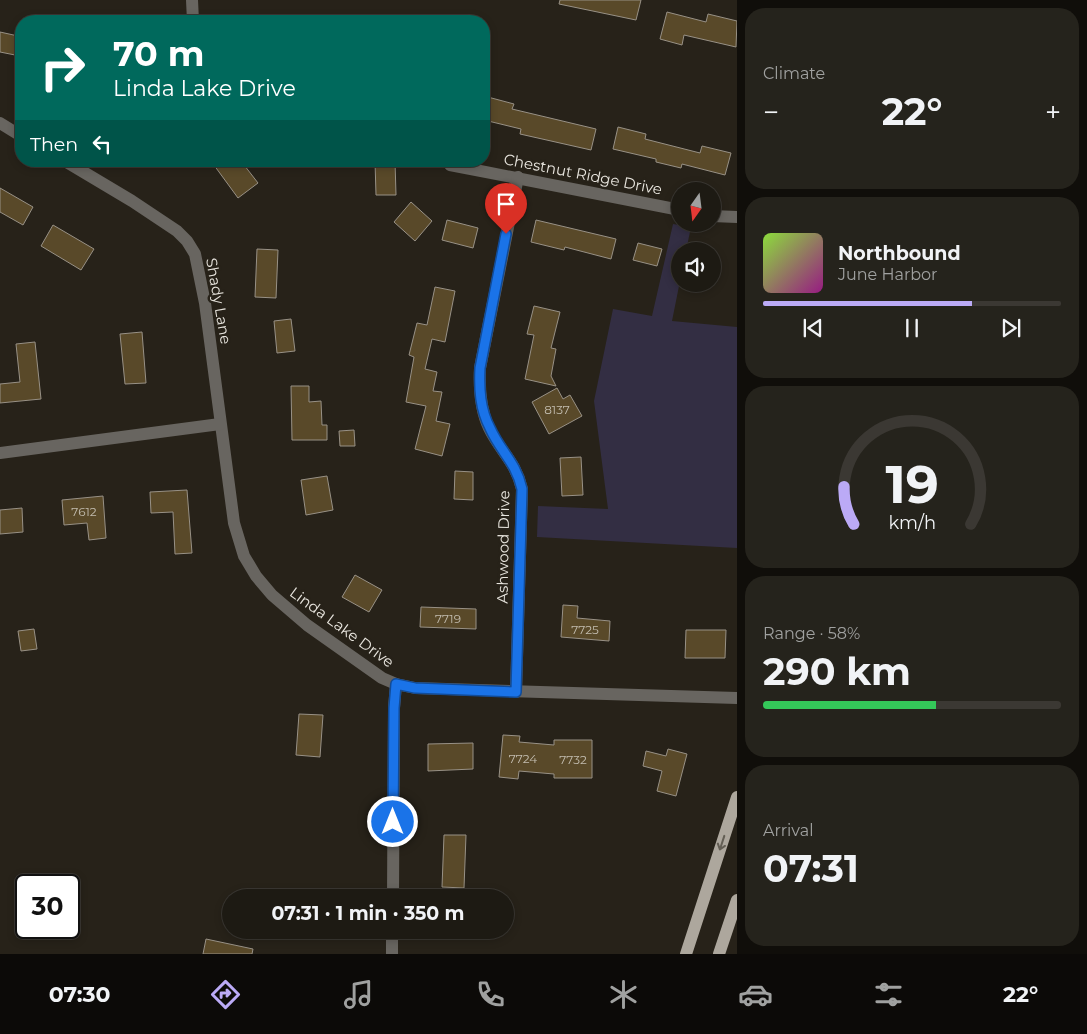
<!DOCTYPE html>
<html lang="en">
<head>
<meta charset="utf-8">
<style>
	:root { --surface:#1d1a13; --page:#25231c; --text:#f1f3f6; --muted:#a0a1a0; --line:#3b3833; --accent:#bbaaf6 }
	body { margin:0; font-family:Montserrat,sans-serif; background:var(--page); color:var(--text); height:100vh; display:flex; flex-direction:column; font-size:19px; white-space:nowrap }
	* { box-sizing:border-box; margin:0 }
	p { font-size:16px; color:var(--muted) }
	.icon { flex:none; width:28px; height:28px; fill:none; stroke:currentColor; stroke-width:2; stroke-linecap:round; stroke-linejoin:round }
	.map { position:relative; flex:1; overflow:hidden }
	.side { display:flex; flex-direction:column; gap:8px; padding:8px; background:#100e0a; width:350px }
	.side>* { flex:none }
	.banner { position:absolute; left:15px; top:15px; width:475px; height:152px; border-radius:20px; box-shadow:0 2px 8px #0003,0 0 0 1px var(--line); background:#00695c; color:#fff; overflow:hidden }
	.needle { width:32px; rotate:194deg }
	.buttons { position:absolute; left:671px; top:182px; display:grid; gap:10px }
	.buttons a { display:grid; place-items:center; width:50px; height:50px; border-radius:50%; background:var(--surface); box-shadow:0 2px 8px #0003,0 0 0 1px var(--line); font-size:25px }
	.speed { position:absolute; left:15px; top:874px; display:flex; gap:10px; font-size:25px; font-weight:700; text-align:center }
	.speed>* { display:grid; place-content:center; width:65px; height:65px; border-radius:50%; background:var(--surface); box-shadow:0 2px 8px #0003,0 0 0 1px var(--line); line-height:1 }
	.speed .limit { border:2px solid #111; border-radius:8px; background:#fff; color:#111 }
	.pin { position:absolute; display:grid; place-items:center; width:42px; height:42px; color:#fff; margin:-51px -21px; border-radius:50% 50% 50% 0; rotate:-45deg; box-shadow:0 0 5px #0007 }
	.pin .icon { rotate:45deg }
	.me { position:absolute; width:55px; margin:-28px; rotate:0deg; stroke-linejoin:round; filter:drop-shadow(0 0 4px #0008) }
	.turn { display:flex; align-items:center; gap:18px; height:105px; padding:0 15px; font-size:22px }
	.turn .icon { width:65px; height:65px; stroke-width:2.5 }
	.turn b { display:block; font-size:35px; line-height:42px }
	.then { display:flex; align-items:center; height:48px; padding:0 15px; background:#0003; gap:10px; font-size:19px }
	.big { font-size:38px; font-weight:700; line-height:1.1 }
	.side .widget { flex:1; display:flex; flex-direction:column; justify-content:center; gap:8px; min-width:0; padding:0 18px; border-radius:20px; background:var(--page) }
	.side .dial { align-items:center; gap:0 }
	.dial svg { height:130px; overflow:visible; fill:none; stroke:var(--line); stroke-width:7; stroke-linecap:round; text-anchor:middle }
	.dial text { fill:var(--text); stroke:none }
	.song { display:flex; align-items:center; gap:15px }
	.cover { width:60px; height:60px; border-radius:8px; background:linear-gradient(135deg,hsl(90 70% 55%),hsl(310 70% 35%)) }
	.played { height:5px; border-radius:2px; background:linear-gradient(90deg,var(--accent) 70%,var(--line) 70%) }
	.keys { display:flex; justify-content:space-around; direction:ltr }
	.heat { display:flex; justify-content:space-between; align-items:center; font-size:28px; direction:ltr }
	.charge { height:8px; border-radius:4px; background:linear-gradient(90deg,#34c759 58%,var(--line) 0) }
	.trip { position:absolute; left:222px; top:889px; width:292px; height:50px; border-radius:25px; background:var(--surface); box-shadow:0 2px 8px #0003,0 0 0 1px var(--line); font-weight:700; line-height:50px; text-align:center }
	.tab-bar { display:flex; height:80px; justify-content:space-around; align-items:center; background:#0c0a08; color:var(--muted) }
	.tab-bar .icon { width:35px; height:35px }
	.tab-bar .current { color:var(--accent) }
	.tab-bar b { font-size:22px; color:var(--text) }
	main { display:flex; flex:1; min-height:0 }
	.map>svg:first-child { display:block }
	.green { fill:#332e43 }
	.building { fill:#594929; stroke:#989186 }
	.lines { fill:none; stroke-linecap:round; stroke-linejoin:round }
	.minor { stroke:#686560; stroke-width:12 }
	.major { stroke:#ada79d; stroke-width:12 }
	.oneway { stroke:#635e54 }
	.route-casing { stroke:#114b97; stroke-width:12 }
	.route { stroke:#1a73e8; stroke-width:9 }
	.labels { text-anchor:middle; dominant-baseline:central; stroke-width:5; stroke-linejoin:round; paint-order:stroke }
	.number-label { font-size:12px; fill:#c4beb1 }
	.street-label { font-size:15px; fill:#e8e5de; stroke:#272219 }
</style>
</head>
<body>
<main>
<div class="map">
<svg width="737" height="954" viewBox="0 0 737 954">
	<rect width="100%" height="100%" fill="#272219"/>
	<!-- green -->
	<path class="green" d="M673 224 691 227 686 251H680V281L672 321 737 327V548L537 537 538 506 608 509 594 401 613 309 652 316Z"/>
	<!-- building -->
	<g class="building">
		<path d="M560 0H641L636 20 559 4Z"/>
		<path d="M667 12 706 22 708 14 737 21 736 47 684 35 682 45 660 39Z"/>
		<path d="M0 32 18 36 15 55 0 52Z"/>
		<path d="M484 96 514 104 512 109 596 129 591 150 520 134 521 129 484 120Z"/>
		<path d="M618 127 646 134 645 139 700 153 702 146 731 153 725 175 682 164 681 168 656 162V159L613 149Z"/>
		<path d="M211 161H241L258 183 238 198Z"/>
		<path d="M375 161H395L396 195H376Z"/>
		<path d="M0 188 33 207 23 225 0 212Z"/>
		<path d="M411 202 432 221 415 241 394 222Z"/>
		<path d="M447 220 478 228 473 248 442 240Z"/>
		<path d="M536 220 616 239 611 259 565 247 564 250 531 242Z"/>
		<path d="M53 225 94 249 81 270 41 246Z"/>
		<path d="M638 243 662 249 657 266 633 260Z"/>
		<path d="M257 249 278 250 276 298 255 297Z"/>
		<path d="M435 287 455 291 445 342 432 339 425 369 437 372 433 391 442 392 436 421 450 424 442 456 415 449 426 406 406 402 414 357 409 355 417 323 427 325Z"/>
		<path d="M534 306 560 312 551 348 556 349 551 376 556 386 525 379 534 335 527 334Z"/>
		<path d="M291 319 295 351 277 353 274 321Z"/>
		<path d="M142 332 146 383 125 384 120 334Z"/>
		<path d="M35 342 41 399 0 403V384L20 382 16 344Z"/>
		<path d="M291 386H309V402L321 401 322 425H327V440H292Z"/>
		<path d="M557 388 563 399 570 395 582 416 549 434 532 402Z"/>
		<path d="M354 430 355 446H340L339 431Z"/>
		<path d="M581 457 583 495 562 496 560 458Z"/>
		<path d="M455 471 473 472V500L454 499Z"/>
		<path d="M327 476 333 510 306 515 301 480Z"/>
		<path d="M187 490 192 553 175 554 173 512 151 513 150 492Z"/>
		<path d="M103 496 106 538 89 540 87 523 64 525 62 500Z"/>
		<path d="M22 508 23 532 0 534V510Z"/>
		<path d="M355 575 382 590 369 612 342 597Z"/>
		<path d="M563 605 578 606 577 618 610 621 609 641 561 637Z"/>
		<path d="M421 607 476 609V629L420 627Z"/>
		<path d="M34 629 37 649 21 651 18 631Z"/>
		<path d="M686 630H726L725 658H685Z"/>
		<path d="M299 714 323 715 320 757 296 755Z"/>
		<path d="M503 735 520 736 519 742 554 745V740H592V778H554V774L519 771 518 779 499 777Z"/>
		<path d="M473 743V769L428 771V744Z"/>
		<path d="M668 749 687 754 676 796 657 791 662 771 643 766 646 751 666 756Z"/>
		<path d="M444 835H466L464 888 442 887Z"/>
		<path d="M206 939 253 949 252 954H203Z"/>
	</g>
	<g class="lines">
		<!-- minor -->
		<g class="minor">
			<path d="M192 0 193 21"/>
			<path d="M0 123 21 136"/>
			<path d="M65 161 132 201 177 231 187 241 195 254 205 303 234 523 244 556 256 576 272 595 307 625 382 678 396 684 415 688 737 698"/>
			<path d="M450 165 680 210"/>
			<path d="M712 216 737 217"/>
			<path d="M0 453 220 424"/>
			<path d="M516 692 522 489C516 462 500 451 489 428 480 409 479 389 480 368L518 177"/>
			<path d="M393 898 394 708 396 684"/>
			<path d="M392 954V930"/>
		</g>
		<!-- major -->
		<g class="major">
			<path d="M686 954 737 797"/>
			<path d="M719 954 737 900"/>
		</g>
	</g>
	<!-- one-way arrows -->
	<defs><path id="oneway-shaft" d="M-6 0H5M1.5-3L5.5 0L1.5 3" fill="none" stroke-width="1.6" stroke-linecap="round" stroke-linejoin="round" transform="scale(1.25)"/></defs>
	<use class="oneway" href="#oneway-shaft" transform="translate(722 843) rotate(108)"/>
	<g class="lines">
		<!-- route casing -->
		<g class="route-casing">
			<path id="route" d="M393 822 394 708 396 684 415 688 516 692 522 489C516 462 500 451 490 428 480 409 479 389 480 368L506 234"/>
		</g>
		<!-- route -->
		<use href="#route" class="route"/>
	</g>
	<g class="labels">
		<!-- number labels -->
		<g class="number-label">
			<text x="557" y="409">8137</text>
			<text x="84" y="511">7612</text>
			<text x="448" y="618">7719</text>
			<text x="585" y="629">7725</text>
			<text x="523" y="758">7724</text>
			<text x="573" y="759">7732</text>
		</g>
		<!-- street labels -->
		<g class="street-label">
			<text transform="translate(583 174) rotate(11)">Chestnut Ridge Drive</text>
			<text transform="translate(219 301) rotate(80)">Shady Lane</text>
			<text transform="translate(503 547) rotate(-89)">Ashwood Drive</text>
			<text transform="translate(342 627) rotate(36)">Linda Lake Drive</text>
		</g>
	</g>
</svg>
<div class="buttons">
<a><svg class="needle" viewBox="-14 -14 28 28"><path d="M0-13l5 13h-10z" fill="#e53935"/><path d="M0 13l5-13h-10z" fill="#a0a1a0"/></svg></a>
<a><svg class="icon" aria-label="sound" viewBox="0 0 24 24"><path d="M4 9h4l5-4v14l-5-4H4zM17 9q2 3 0 6"/></svg></a>
</div>
<div class="speed"><div class="limit">30</div></div>
<div class="pin" style="left:506px;top:234px;background:#d93025"><svg class="icon" aria-label="arrive" viewBox="0 0 24 24"><path d="M6 21V4h12l-3 4 3 4H6"/></svg></div>
<svg class="me" style="left:393px;top:822px" viewBox="-20 -20 40 40"><circle r="17" fill="#1a73e8" stroke="#fff" stroke-width="3"/><path d="M0-11L8 9 0 5-8 9z" fill="#fff"/></svg>
<div class="trip">07:31 · 1 min · 350 m</div>
<div class="banner">
<div class="turn"><svg class="icon" aria-label="right" viewBox="0 0 24 24"><path d="M7 20v-9h11M14 6l5 5-5 5"/></svg><div><b>70 m</b>Linda Lake Drive</div></div>
<div class="then">Then<svg class="icon" aria-label="left" viewBox="0 0 24 24"><path d="M17 20v-9H6M10 6l-5 5 5 5"/></svg></div>
</div>
</div>
<section class="side">
<div class="widget"><p>Climate</p>
<div class="heat"><a>−</a><b class="big">22°</b><a>+</a></div>
</div>
<div class="widget">
<div class="song"><i class="cover"></i><div><b>Northbound</b><p>June Harbor</p></div></div>
<div class="played"></div>
<div class="keys"><svg class="icon" aria-label="previous" viewBox="0 0 24 24"><path d="M18 5L8 12l10 7zM5 5v14"/></svg><svg class="icon" aria-label="pause" viewBox="0 0 24 24"><path d="M8 5v14M16 5v14"/></svg><svg class="icon" aria-label="next" viewBox="0 0 24 24"><path d="M6 5l10 7-10 7zM19 5v14"/></svg></div>
</div>
<div class="widget dial"><svg viewBox="0 0 100 80">
<path d="M14 69A42 42 0 1 1 86 69"/>
<path d="M14 69A42 42 0 0 1 8 46" stroke="#bbaaf6"/>
<text x="50" y="56" font-size="32" font-weight="700">19</text>
<text x="50" y="72" font-size="11">km/h</text>
</svg></div>
<div class="widget"><p>Range · 58%</p><b class="big">290 km</b><div class="charge"></div></div>
<div class="widget"><p>Arrival</p><b class="big">07:31</b></div>
</section>
</main>
<nav class="tab-bar">
<b>07:30</b>
<svg class="icon current" aria-label="directions" viewBox="0 0 24 24"><path d="M12 3l9 9-9 9-9-9zM9 14v-3h6M13 9l2 2-2 2"/></svg>
<svg class="icon" aria-label="music" viewBox="0 0 24 24"><path d="M9 18V5l10-2v13"/><circle cx="6" cy="18" r="3"/><circle cx="16" cy="16" r="3"/></svg>
<svg class="icon" aria-label="phone" viewBox="0 0 24 24"><path d="M5 4h4l2 5-3 2q2 4 5 5l2-3 5 2v4C11 20 4 13 5 4z"/></svg>
<svg class="icon" aria-label="climate" viewBox="0 0 24 24"><path d="M12 3v18M4 7l16 10M4 17L20 7"/></svg>
<svg class="icon" aria-label="car" viewBox="0 0 24 24"><path d="M5 17H2v-5l4-1 3-4h7l3 4 3 1v5h-3M9 17h6M6 11h13"/><circle cx="7" cy="17" r="2"/><circle cx="17" cy="17" r="2"/></svg>
<svg class="icon" aria-label="filters" viewBox="0 0 24 24"><path d="M4 7h16M4 17h16"/><circle cx="9" cy="7" r="2"/><circle cx="15" cy="17" r="2"/></svg>
<b>22°</b>
</nav>
</body>
</html>
